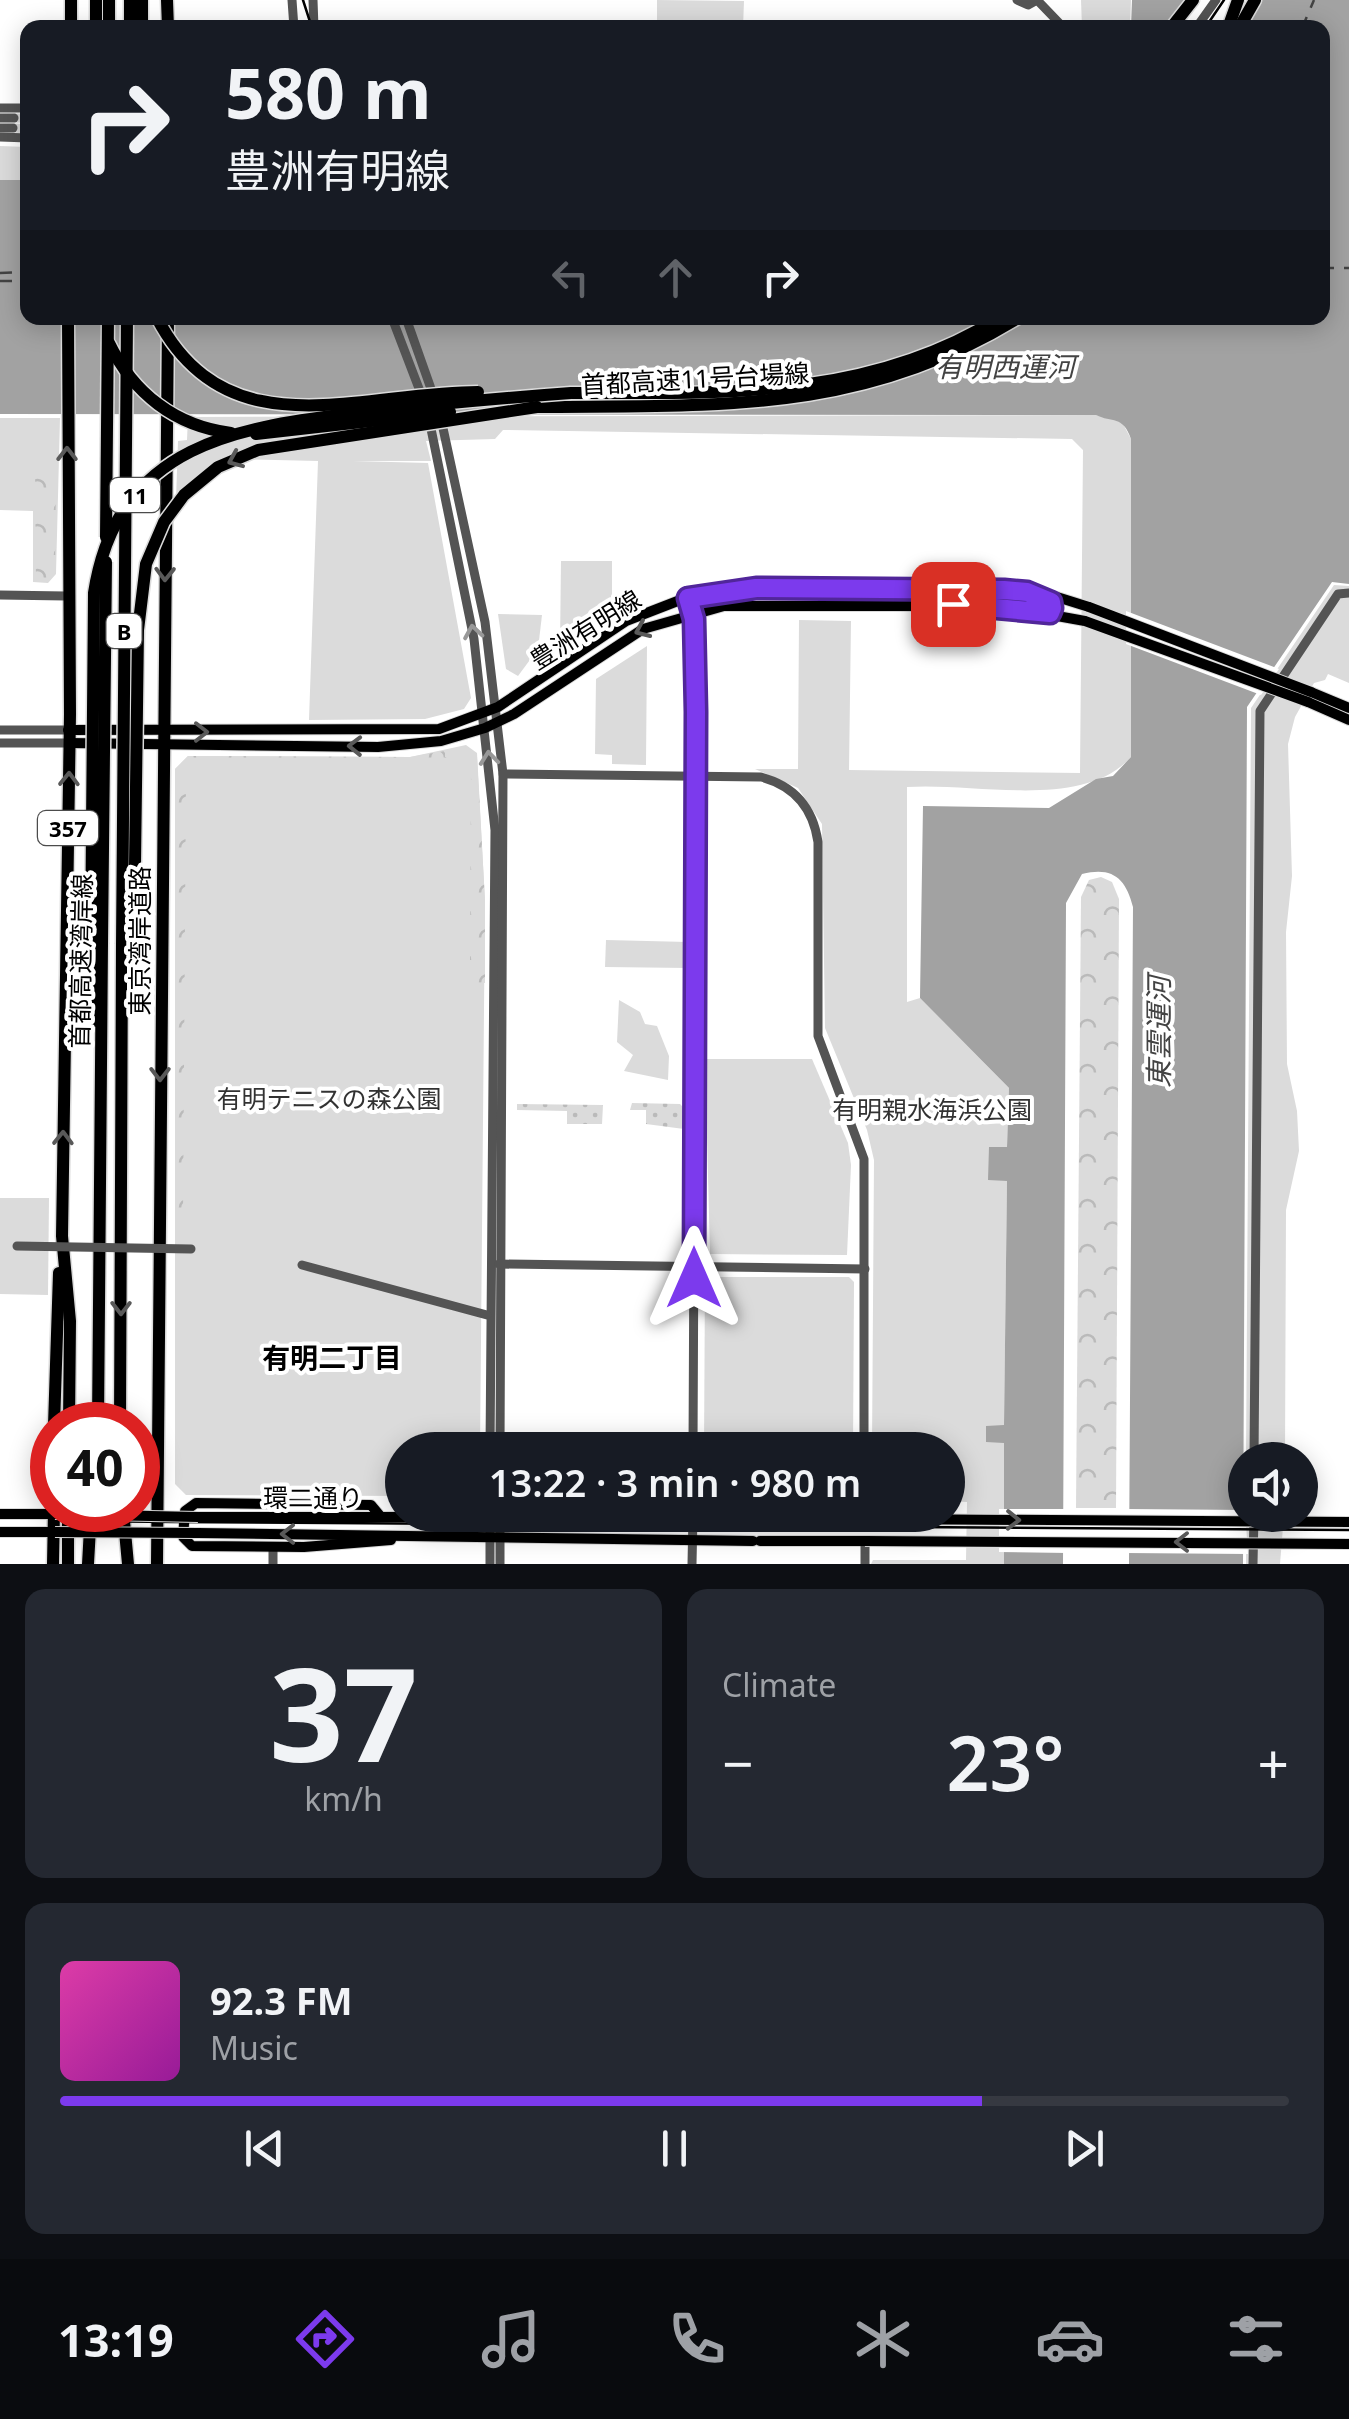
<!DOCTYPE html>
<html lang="en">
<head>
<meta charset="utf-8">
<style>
	:root { --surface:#171b24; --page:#242831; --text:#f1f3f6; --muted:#9ea1a6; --line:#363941; --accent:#7c3aed }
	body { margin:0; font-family:"Noto Sans","Noto Sans JP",sans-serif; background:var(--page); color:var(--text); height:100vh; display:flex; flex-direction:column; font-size:38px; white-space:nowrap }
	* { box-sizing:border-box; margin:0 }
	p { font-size:32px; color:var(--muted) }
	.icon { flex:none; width:55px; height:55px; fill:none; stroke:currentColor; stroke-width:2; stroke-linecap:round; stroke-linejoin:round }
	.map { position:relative; height:1564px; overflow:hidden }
	.drawer { display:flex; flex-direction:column; gap:25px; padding:25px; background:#0d0f14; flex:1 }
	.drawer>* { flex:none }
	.banner { position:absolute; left:20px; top:20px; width:1310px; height:305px; border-radius:20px; box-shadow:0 5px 25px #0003; background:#171b24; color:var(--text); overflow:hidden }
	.fabs { position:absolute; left:1228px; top:1442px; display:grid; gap:20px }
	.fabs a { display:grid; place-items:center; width:90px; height:90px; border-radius:50%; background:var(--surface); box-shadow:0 5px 25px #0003; font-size:50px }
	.speed { position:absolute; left:30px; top:1402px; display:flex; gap:20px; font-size:50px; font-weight:700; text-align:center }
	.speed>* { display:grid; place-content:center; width:130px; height:130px; border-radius:50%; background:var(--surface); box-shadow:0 5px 25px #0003; line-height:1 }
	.speed .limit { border:15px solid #d22; background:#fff; color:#111 }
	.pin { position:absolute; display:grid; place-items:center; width:85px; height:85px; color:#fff; margin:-42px; border-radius:20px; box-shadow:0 5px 15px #0006 }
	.me { position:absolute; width:110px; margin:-55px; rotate:0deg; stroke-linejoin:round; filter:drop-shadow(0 0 8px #0008) }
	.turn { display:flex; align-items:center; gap:35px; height:210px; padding:0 40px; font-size:45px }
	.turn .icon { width:130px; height:130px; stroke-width:2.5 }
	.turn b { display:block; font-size:70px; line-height:85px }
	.lanes { display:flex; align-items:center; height:95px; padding:0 40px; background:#0003; justify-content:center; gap:50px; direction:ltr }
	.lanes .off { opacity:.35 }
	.big { font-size:75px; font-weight:600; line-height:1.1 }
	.drawer .widget { flex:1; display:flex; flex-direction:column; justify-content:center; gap:15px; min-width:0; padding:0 35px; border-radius:20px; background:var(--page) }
	.drawer .dial { align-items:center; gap:0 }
	.dial b { font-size:130px; line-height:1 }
	.song { display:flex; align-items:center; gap:30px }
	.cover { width:120px; height:120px; border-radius:15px; background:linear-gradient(135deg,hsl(320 70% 55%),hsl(300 70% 35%)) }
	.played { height:10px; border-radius:5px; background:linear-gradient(90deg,var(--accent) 75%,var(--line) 75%) }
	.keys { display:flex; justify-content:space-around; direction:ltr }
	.heat { display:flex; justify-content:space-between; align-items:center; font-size:55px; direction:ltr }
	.drawer .tiles { flex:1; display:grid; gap:25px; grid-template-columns:1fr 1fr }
	.widget:last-child { grid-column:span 2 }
	.trip { position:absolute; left:385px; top:1432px; width:580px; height:100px; border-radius:50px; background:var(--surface); box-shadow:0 5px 25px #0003; font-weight:600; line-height:100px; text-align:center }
	.menu { display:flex; height:160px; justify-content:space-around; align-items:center; background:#090b0e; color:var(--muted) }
	.menu .icon { width:70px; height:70px }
	.menu .active { color:var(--accent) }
	.menu b { font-size:45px; color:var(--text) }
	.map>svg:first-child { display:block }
	.green { fill:#dbdbdb }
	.forest { fill:url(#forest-crowns) }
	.garden { fill:url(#garden-dots) }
	.water { fill:#a2a2a2 }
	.pier { fill:#fff }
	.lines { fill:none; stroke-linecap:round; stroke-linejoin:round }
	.ferry { stroke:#434343; stroke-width:2.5; stroke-dasharray:12 10; stroke-linecap:butt }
	.minor-tunnel { stroke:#d9d9d9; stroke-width:9; stroke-dasharray:9 4.5; stroke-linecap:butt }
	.major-casing { stroke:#dbdbdb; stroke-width:12 }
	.highway-casing { stroke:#dbdbdb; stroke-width:15 }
	.minor { stroke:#545454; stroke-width:9 }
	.major { stroke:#000; stroke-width:10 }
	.highway { stroke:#000; stroke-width:12 }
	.tram { stroke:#000; stroke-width:2.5 }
	.major-bridge-casing { stroke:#dbdbdb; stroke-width:12; stroke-linecap:butt }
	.highway-bridge-casing { stroke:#dbdbdb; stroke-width:15; stroke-linecap:butt }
	.minor-bridge { stroke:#545454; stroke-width:9 }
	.major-bridge { stroke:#000; stroke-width:10 }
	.highway-bridge { stroke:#000; stroke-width:12 }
	.oneway { stroke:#595959 }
	.oneway2 { stroke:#989898 }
	.route-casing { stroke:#51269a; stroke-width:25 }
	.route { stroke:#7c3aed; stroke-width:18 }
	.labels { text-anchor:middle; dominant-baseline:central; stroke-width:8; stroke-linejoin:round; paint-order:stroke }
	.shield { fill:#fff; stroke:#4c4c4c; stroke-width:2.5 }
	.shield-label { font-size:22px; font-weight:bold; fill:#000 }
	.street-label { font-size:25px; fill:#000; stroke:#fff }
	.park-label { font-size:25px; fill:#323232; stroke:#fff }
	.water-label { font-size:28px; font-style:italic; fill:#434343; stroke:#fff }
	.neighbourhood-label { font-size:28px; font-weight:bold; fill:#000; stroke:#fff }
</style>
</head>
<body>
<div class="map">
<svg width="1349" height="1564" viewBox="0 0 1349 1564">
	<defs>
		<pattern id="forest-crowns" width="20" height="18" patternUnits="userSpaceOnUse" patternTransform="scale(2.5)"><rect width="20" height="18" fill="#dbdbdb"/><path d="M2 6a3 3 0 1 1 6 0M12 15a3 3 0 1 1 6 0" fill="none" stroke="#bababa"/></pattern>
		<pattern id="garden-dots" width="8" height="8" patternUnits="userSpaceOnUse" patternTransform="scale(2.5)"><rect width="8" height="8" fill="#dbdbdb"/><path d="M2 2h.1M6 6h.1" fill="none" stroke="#bababa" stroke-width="1.8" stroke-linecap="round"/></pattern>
	</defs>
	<rect width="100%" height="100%" fill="#fff"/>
	<!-- green -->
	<g class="green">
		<path d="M657 0 744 1 743 27H657Z"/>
		<path d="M1081 0H1131L1130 27H1082Z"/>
		<path d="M0 146 27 147V181H0Z"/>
		<path d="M1096 415 1121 420 1131 439V757C1083 811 975 782 907 787V1002L920 998 1009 1088 1007 1148H989L1007 1181 1004 1426 986 1427V1442H1004V1564H871L873 1560H966L967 1502 948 1501V1450H872L874 1160 867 1130 825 1028 822 824 798 788 755 769H798L799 620 851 621 849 770 1080 773 1083 450 1072 439 503 430 495 439 426 441 431 461H353L428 463 471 698 464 709 425 719 309 720 318 461 227 459 176 500 178 441 187 440 188 417Z"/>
		<path d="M0 418H60L56 574 48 583 33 582V511L0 510Z"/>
		<path d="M561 561H612V611L560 645Z"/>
		<path d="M1334 585 1349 586V683L1328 674 1325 680 1314 683 1295 717 1288 744 1292 876 1286 932 1287 1064 1297 1111 1299 1151 1286 1210 1285 1460H1246L1251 708Z"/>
		<path d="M498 614 542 615 538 649 518 676 506 669Z"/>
		<path d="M647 646 646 765 612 764V755L595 754 596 679Z"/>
		<path d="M466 745 477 753 485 901 480 1450H402V1496L186 1495 175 1484V769L188 756 410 757Z"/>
		<path d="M606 940 688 942V968L605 967Z"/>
		<path d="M619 1000 640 1012 645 1024 657 1026 669 1056 668 1080 624 1071 633 1055 617 1042Z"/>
		<path d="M705 1059H812L848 1143 851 1165 847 1255 710 1254Z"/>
		<path d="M0 1198H49L48 1295 0 1294Z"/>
		<path d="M705 1277H849L854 1282 853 1450H704Z"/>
		<path d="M1246 1515H1284L1280 1564H1246Z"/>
	</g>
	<!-- forest -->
	<g class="forest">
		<path d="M35 464 56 466 55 574 48 582H36Z"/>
		<path d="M445 751V757H477L485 901V983L470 982 471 774 465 768 197 767 186 777 183 1214 175 1213V769L188 756 410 757Z"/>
		<path d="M1101 877 1112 882 1119 899 1116 1508H1076L1081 897 1089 880Z"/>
	</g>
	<!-- garden -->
	<g class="garden">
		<path d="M632 1103 680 1104 685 1109 684 1129 646 1124V1110H630Z"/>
		<path d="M517 1104 603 1105 602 1124H567V1111L517 1110Z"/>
	</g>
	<!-- water -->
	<path class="water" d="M1132 0H1349V584L1332 582 1247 707 1243 1564H1129L1133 907C1126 879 1113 866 1082 874L1066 903 1063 1564H1004V1443L986 1442V1426L1004 1425 1007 1181 988 1180 989 1147H1007L1009 1088 920 998 923 806 1049 808 1096 779 1113 776 1131 757V439C1123 415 1112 423 1096 415L0 414V180H27L28 318H1322V28L1131 27Z"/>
	<!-- pier -->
	<g class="pier">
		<path d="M1188 0H1261L1245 28 1165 27Z"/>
		<path d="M1126 611 1279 669 1261 695 1126 644Z"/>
		<path d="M999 1509H1068V1553L999 1552Z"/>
		<path d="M1125 1509 1245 1510 1248 1554 1125 1553Z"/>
	</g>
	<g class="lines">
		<!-- ferry -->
		<g class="ferry">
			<path d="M1302 28 1314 0"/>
			<path d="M1322 268H1349"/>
			<path d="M0 273 28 272"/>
			<path d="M0 281H28"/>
		</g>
		<!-- minor-tunnel -->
		<g class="minor-tunnel">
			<path d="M14 118H28"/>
			<path d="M13 128 28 129"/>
		</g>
		<!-- major casing -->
		<g class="major-casing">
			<g id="major">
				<path d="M1311 692 1349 708"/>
				<path d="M1308 702 1349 720"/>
				<path d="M68 730 439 729 498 707 626 621 688 597 722 590H1004L1057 597 1089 607"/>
				<path d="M69 743 378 747 441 741 485 728 514 714 643 629 724 606H1001L1085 621"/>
				<path d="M0 1514H55"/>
				<path d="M198 1517H753"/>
				<path d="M381 1517 371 1505 196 1503 185 1511 183 1537 192 1546 304 1547 391 1540"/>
				<path d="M760 1517 881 1519"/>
				<path d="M0 1532H55"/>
				<path d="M198 1533 753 1541"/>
				<path d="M760 1541H865"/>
			</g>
		</g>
		<!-- highway casing -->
		<g class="highway-casing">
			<g id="highway">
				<path d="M167 0 168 28"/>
				<path d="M71 28V0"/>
				<path d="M96 28V0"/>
				<path d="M109 28V0"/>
				<path d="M130 28V0"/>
				<path d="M142 28V0"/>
				<path d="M1171 28 1193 0"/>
				<path d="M1228 28 1238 0"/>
				<path d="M1239 28 1255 0"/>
				<path d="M68 318 70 714 62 1236 70 1321 69 1425"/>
				<path d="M571 393C720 393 868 400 999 318"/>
				<path d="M537 407C715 405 861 415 1018 318"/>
				<path d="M91 944 94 1021"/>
				<path d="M128 1000 134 943"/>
				<path d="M54 1425 59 1273"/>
				<path d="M98 1425 102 944"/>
				<path d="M120 1425 122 944"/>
				<path d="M123 1510 128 1564"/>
				<path d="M53 1564 54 1510"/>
				<path d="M68 1564V1510"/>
				<path d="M88 1564 91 1510"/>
				<path d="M157 1564 168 318"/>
			</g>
		</g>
		<!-- minor -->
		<g class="minor">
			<path d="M292 0 294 28"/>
			<path d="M313 0 314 28"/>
			<path d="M1017 0 1028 5 1037 0 1064 28"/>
			<path d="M1196 28 1216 0"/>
			<path d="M0 108H28"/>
			<path d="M0 118H14"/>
			<path d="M0 128H13"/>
			<path d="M0 137 28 138"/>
			<path d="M392 318 423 399"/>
			<path d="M406 318 435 400"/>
			<path d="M429 419 474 639 495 830 490 1450"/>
			<path d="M441 419 485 622 503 774 500 1450"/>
			<path d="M0 595 66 596"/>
			<path d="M688 597 694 626 696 787 693 1450"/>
			<path d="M0 730H68"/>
			<path d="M0 743H69"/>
			<path d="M503 774 761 777C795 786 813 808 818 842V1036L864 1159V1450"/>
			<path d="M499 1264 865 1269"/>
			<path d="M302 1265 487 1315"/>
			<path d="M1254 1460 1260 711 1338 594 1349 593"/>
			<path d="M500 1515V1564"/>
			<path d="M273 1564V1547"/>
			<path d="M490 1564V1515"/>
			<path d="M692 1564 693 1515"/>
			<path d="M865 1564V1541"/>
			<path d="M1253 1564 1254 1515"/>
		</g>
		<!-- major -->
		<use href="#major" class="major"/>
		<!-- highway -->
		<use href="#highway" class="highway"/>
		<!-- tram -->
		<g class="tram">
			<path d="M303 0 312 28"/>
			<path d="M1205 28 1224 0"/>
			<path d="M0 1512 80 1521 173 1522 1349 1530"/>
			<path d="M0 1535 65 1529"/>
		</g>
		<!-- major-bridge casing -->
		<g class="major-bridge-casing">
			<g id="major-bridge">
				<path d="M1089 607 1311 692"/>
				<path d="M1085 621 1308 702"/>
				<path d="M55 1514 198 1517"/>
				<path d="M881 1519 1349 1522"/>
				<path d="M55 1532 198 1533"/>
				<path d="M865 1541 1349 1544"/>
			</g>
		</g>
		<!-- highway-bridge casing -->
		<g class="highway-bridge-casing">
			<g id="highway-bridge">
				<path d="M157 318C227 452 359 392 478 392"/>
				<path d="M109 343C133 393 175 426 231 433"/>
				<path d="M256 434 450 412"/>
				<path d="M106 537 108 318"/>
				<path d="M134 943 138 630 146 564 164 522 184 495 218 467 258 450 537 407"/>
				<path d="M91 944 94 593C117 443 239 426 366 412 434 404 503 398 571 393"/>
				<path d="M102 944 106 562"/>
				<path d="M122 944 127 318"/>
			</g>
		</g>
		<!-- minor-bridge -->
		<path class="minor-bridge" d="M17 1246 191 1249"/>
		<!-- major-bridge -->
		<use href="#major-bridge" class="major-bridge"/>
		<!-- highway-bridge -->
		<use href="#highway-bridge" class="highway-bridge"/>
	</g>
	<!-- one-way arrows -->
	<defs><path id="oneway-chevron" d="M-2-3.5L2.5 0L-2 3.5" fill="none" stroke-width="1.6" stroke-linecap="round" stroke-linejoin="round" transform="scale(2.5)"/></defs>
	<g class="oneway">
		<use href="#oneway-chevron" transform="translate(67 454) rotate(-90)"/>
		<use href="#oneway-chevron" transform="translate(235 460) rotate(157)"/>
		<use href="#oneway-chevron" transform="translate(165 574) rotate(91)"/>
		<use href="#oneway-chevron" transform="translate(642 630) rotate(156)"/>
		<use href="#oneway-chevron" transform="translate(201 732)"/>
		<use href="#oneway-chevron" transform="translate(355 746) rotate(-179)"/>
		<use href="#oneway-chevron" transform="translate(69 779) rotate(-89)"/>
		<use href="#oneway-chevron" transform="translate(160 1074) rotate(90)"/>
		<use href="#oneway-chevron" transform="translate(63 1138) rotate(-89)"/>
		<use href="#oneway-chevron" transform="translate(121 1308) rotate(90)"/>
		<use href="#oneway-chevron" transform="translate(1013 1520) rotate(1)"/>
		<use href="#oneway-chevron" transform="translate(288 1534) rotate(-180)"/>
		<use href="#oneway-chevron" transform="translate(1182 1542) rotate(-180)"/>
	</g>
	<g class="oneway2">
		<use href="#oneway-chevron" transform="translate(473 632) rotate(-99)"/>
		<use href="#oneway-chevron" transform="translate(489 758) rotate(-96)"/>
	</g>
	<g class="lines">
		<!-- route casing -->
		<g class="route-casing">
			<path id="route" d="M694 1278 696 712 694 619 688 598 756 588 1004 590 1027 592 1051 602 1052 608 1050 613 953 604"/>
		</g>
		<!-- route -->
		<use href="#route" class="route"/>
	</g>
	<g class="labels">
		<!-- shield labels -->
		<g class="shield">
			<rect x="110" y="478" width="50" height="34" rx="8"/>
			<rect x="106.5" y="614" width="35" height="34" rx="8"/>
			<rect x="38" y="811" width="60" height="34" rx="8"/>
		</g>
		<g class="shield-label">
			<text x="135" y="495">11</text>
			<text x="124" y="631">B</text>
			<text x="68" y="828">357</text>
		</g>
		<!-- street labels -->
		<g class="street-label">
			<text transform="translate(695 378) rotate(-3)">首都高速11号台場線</text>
			<text transform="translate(585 629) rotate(-32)">豊洲有明線</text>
			<text transform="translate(139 941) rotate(-90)">東京湾岸道路</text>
			<text transform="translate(80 961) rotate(-89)">首都高速湾岸線</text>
			<text x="313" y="1497">環二通り</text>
		</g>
		<!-- park labels -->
		<g class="park-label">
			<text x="329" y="1098">有明テニスの森公園</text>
			<text x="932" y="1109">有明親水海浜公園</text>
		</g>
		<!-- water labels -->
		<g class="water-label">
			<text x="1005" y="366">有明西運河</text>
			<text transform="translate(1158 1032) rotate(-90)">東雲運河</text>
		</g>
		<!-- neighbourhood labels -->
		<g class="neighbourhood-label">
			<text x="332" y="1357">有明二丁目</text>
		</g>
	</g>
</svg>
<div class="fabs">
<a><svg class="icon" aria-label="sound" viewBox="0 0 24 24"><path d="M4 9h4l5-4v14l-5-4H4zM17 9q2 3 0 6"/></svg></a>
</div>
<div class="speed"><div class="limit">40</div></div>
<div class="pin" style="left:953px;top:604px;background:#d93025"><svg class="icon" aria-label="arrive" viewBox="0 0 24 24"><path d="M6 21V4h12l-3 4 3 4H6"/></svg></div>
<svg class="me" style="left:694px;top:1278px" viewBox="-20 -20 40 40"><path d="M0-17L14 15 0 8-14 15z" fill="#7c3aed" stroke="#fff" stroke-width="4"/></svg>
<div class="trip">13:22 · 3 min · 980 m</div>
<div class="banner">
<div class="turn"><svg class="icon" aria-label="right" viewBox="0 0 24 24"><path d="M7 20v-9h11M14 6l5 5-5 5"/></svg><div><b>580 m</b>豊洲有明線</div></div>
<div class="lanes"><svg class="icon off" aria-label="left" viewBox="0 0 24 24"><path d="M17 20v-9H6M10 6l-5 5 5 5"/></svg><svg class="icon off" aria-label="ahead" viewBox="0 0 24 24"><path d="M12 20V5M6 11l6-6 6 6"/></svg><svg class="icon" aria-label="right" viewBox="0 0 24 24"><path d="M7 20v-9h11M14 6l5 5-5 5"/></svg></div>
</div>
</div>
<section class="drawer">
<div class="tiles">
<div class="widget dial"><b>37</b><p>km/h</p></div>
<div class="widget"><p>Climate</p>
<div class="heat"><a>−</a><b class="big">23°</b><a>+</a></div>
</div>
<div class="widget">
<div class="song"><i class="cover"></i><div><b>92.3 FM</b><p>Music</p></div></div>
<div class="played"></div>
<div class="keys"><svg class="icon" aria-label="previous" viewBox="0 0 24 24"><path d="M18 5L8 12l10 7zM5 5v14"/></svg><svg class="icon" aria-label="pause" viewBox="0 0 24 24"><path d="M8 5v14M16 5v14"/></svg><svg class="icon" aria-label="next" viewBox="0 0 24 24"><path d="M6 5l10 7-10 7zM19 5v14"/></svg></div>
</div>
</div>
</section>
<nav class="menu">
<b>13:19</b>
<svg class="icon active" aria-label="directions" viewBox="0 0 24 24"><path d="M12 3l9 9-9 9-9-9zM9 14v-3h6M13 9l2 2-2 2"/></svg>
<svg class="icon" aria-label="music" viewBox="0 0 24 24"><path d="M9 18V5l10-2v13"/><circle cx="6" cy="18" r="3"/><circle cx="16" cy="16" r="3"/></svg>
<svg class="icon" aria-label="phone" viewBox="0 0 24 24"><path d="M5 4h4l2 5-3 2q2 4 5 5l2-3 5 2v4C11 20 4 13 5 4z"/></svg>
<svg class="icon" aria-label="climate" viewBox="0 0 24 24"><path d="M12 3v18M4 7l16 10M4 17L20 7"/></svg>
<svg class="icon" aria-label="car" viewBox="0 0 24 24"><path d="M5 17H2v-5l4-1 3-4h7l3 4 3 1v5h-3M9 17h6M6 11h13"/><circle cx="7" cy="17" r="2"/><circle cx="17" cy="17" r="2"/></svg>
<svg class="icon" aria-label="filters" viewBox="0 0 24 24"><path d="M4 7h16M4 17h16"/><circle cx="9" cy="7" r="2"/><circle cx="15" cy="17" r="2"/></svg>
</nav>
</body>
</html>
